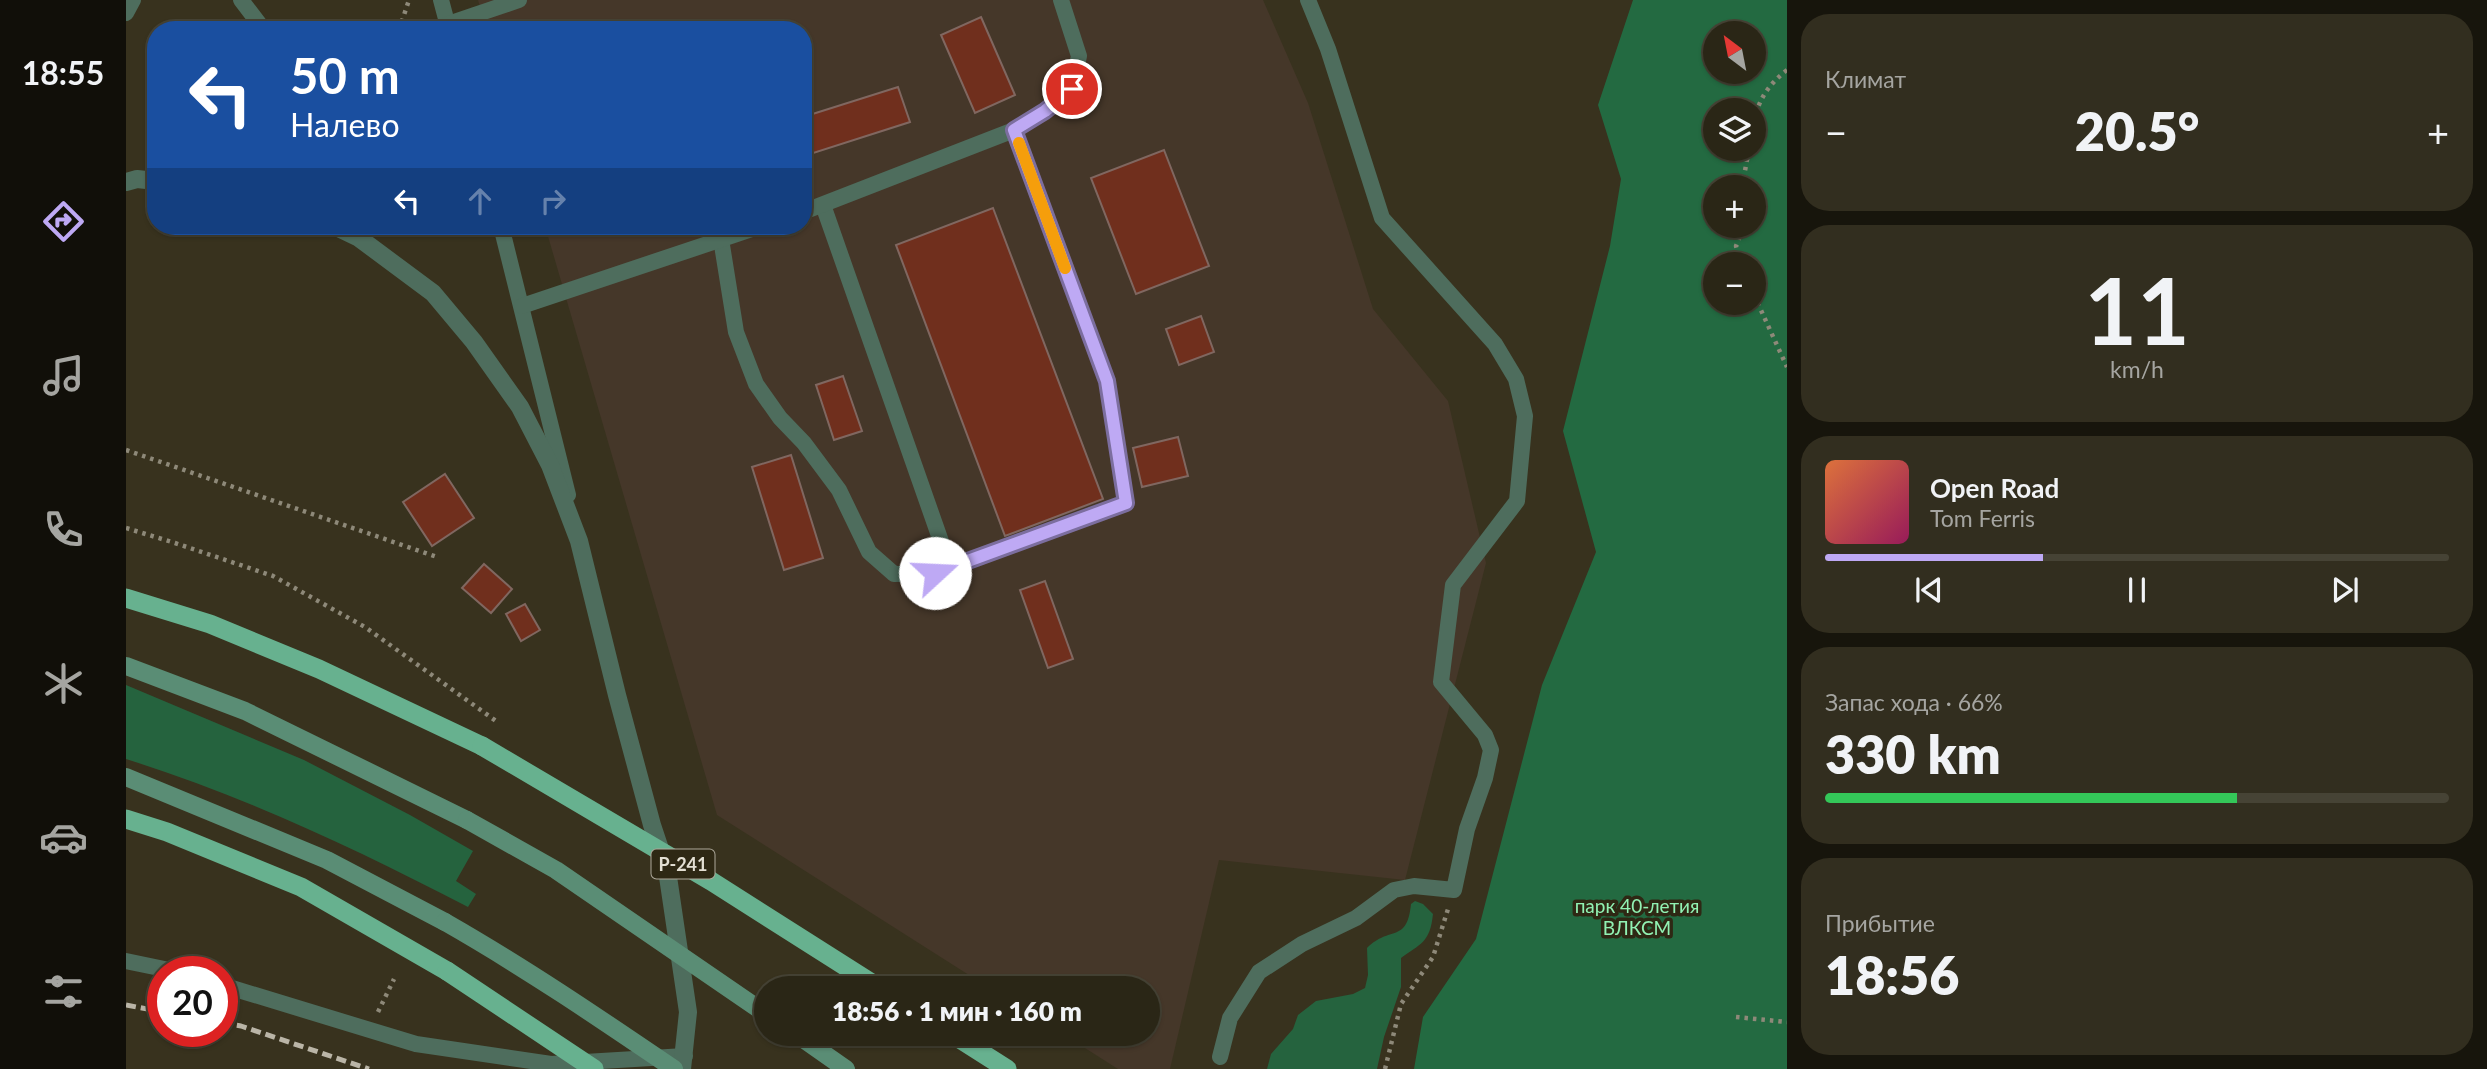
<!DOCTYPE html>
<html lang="ru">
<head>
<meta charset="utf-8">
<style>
	:root { --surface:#2a2616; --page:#322e1f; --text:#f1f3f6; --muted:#a5a5a1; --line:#464335; --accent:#bea9f4 }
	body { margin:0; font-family:Lato,sans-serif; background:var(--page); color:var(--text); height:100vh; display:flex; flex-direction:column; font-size:26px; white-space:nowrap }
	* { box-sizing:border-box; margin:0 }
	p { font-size:23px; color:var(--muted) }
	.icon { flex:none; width:38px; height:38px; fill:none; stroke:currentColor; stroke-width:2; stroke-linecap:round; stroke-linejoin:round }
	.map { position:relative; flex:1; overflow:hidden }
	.details { display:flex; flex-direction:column; gap:14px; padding:14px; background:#17150c; width:700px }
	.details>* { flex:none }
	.banner { position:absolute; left:21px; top:21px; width:665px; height:214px; border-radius:28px; box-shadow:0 2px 5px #0004,0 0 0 2px var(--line); background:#1a4fa0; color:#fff; overflow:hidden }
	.needle { width:46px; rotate:328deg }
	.tools { position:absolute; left:1577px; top:21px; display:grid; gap:14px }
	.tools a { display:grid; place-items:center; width:63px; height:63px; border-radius:50%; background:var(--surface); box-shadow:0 2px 5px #0004,0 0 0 2px var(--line); font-size:35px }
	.speed { position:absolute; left:21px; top:956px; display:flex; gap:14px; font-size:35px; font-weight:700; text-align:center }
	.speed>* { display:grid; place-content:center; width:91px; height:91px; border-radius:50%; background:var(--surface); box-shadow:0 2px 5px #0004,0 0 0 2px var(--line); line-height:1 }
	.speed .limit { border:10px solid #d22; background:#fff; color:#111 }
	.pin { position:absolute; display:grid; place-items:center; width:60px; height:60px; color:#fff; margin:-30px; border:4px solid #fff; border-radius:50%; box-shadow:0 2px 7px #0007 }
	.me { position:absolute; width:77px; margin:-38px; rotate:70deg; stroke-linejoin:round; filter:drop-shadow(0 0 5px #0008) }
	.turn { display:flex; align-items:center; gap:24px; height:147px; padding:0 28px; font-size:32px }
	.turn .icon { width:91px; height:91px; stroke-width:2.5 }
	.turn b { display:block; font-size:49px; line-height:60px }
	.lanes { display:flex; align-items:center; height:66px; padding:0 28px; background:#0003; justify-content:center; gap:35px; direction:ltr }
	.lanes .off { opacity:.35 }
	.big { font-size:52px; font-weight:800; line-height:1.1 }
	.details .tile { flex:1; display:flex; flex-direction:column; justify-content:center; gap:10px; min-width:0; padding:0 24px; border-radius:28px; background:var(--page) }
	.details .dial { align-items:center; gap:0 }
	.dial b { font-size:91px; line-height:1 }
	.song { display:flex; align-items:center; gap:21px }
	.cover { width:84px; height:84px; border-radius:10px; background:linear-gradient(135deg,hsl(20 70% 55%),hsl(330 70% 35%)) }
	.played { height:7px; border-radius:4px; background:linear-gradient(90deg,var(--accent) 35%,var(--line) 35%) }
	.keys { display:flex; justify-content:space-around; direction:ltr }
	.heat { display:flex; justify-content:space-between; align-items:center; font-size:38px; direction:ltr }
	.charge { height:10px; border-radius:5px; background:linear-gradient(90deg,#34c759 66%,var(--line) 0) }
	.trip { position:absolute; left:628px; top:976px; width:406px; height:70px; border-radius:35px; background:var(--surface); box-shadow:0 2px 5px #0004,0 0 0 2px var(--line); font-weight:800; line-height:70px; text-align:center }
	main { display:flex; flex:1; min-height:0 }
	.menu { display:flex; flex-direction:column; width:126px; justify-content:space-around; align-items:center; background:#110f09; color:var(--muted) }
	.menu .icon { width:49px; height:49px }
	.menu .current { color:var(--accent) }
	.menu b { font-size:32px; color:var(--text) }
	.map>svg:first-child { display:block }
	.industrial { fill:#453729 }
	.green { fill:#25633e }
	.forest { fill:#236a41; fill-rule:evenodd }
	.building { fill:#702f1d; stroke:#806760; stroke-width:2 }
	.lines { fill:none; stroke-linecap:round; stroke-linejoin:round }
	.path { stroke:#8e8979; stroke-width:4.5; stroke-dasharray:3.5 5; stroke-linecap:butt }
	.service { stroke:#4e6d5d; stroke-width:16 }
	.minor { stroke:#4e6d5d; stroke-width:18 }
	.secondary { stroke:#5a8d75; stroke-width:18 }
	.trunk { stroke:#67b18f; stroke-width:19 }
	.rail { stroke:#bab5a7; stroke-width:5; stroke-dasharray:10 5; stroke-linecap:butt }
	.secondary-bridge { stroke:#5a8d75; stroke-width:18 }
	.trunk-bridge { stroke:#67b18f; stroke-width:19 }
	.route-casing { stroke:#7c6e9f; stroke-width:18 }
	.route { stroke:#bea9f4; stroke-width:12 }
	.slow { stroke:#f59e0b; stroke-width:12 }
	.labels { text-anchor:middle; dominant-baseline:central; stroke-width:7; stroke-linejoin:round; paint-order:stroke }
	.shield { fill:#2e2814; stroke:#ada89a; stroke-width:2 }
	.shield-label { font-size:18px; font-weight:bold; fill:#e3dfd3 }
	.park-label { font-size:19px; fill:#91f2b3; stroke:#2e2814 }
</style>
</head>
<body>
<main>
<nav class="menu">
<b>18:55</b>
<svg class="icon current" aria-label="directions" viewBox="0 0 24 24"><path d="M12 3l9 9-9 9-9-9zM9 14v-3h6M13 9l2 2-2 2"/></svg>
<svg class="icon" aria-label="music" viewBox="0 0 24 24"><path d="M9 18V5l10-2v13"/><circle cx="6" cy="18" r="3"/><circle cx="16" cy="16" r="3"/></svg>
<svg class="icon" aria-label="phone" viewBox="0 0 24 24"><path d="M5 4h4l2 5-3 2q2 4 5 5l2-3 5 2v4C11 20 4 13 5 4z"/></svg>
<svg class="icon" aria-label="climate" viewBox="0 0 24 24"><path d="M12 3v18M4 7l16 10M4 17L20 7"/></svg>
<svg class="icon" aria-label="car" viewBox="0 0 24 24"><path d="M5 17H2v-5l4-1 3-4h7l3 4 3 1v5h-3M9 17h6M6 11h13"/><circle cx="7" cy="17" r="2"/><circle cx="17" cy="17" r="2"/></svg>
<svg class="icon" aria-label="filters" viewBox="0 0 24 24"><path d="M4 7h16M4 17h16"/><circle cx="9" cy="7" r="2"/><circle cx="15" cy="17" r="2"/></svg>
</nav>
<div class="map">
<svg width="1661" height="1069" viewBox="0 0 1661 1069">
	<rect width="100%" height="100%" fill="#38321e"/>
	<!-- industrial -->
	<path class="industrial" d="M352 0H1137L1182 103 1247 309 1322 401 1360 563 1279 880 1093 860 1044 1069H992L937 1034H1022V989H865L591 815 419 226H677V30H361Z"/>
	<!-- green -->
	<g class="green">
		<path d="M0 685 178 760 284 815 347 851 330 881 350 894 342 907C232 850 118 796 0 759Z"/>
		<path d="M1289 901 1297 904 1307 914C1304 943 1294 944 1275 958V987L1258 1037 1251 1069H1141L1145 1054 1167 1029 1172 1015 1190 1001 1227 994 1239 988 1242 975 1241 948C1264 925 1281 944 1285 904Z"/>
	</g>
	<!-- forest -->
	<path class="forest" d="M1507 0H1661V1069H1288L1297 1017 1350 939 1416 685 1470 552 1437 431 1484 246 1495 179 1472 105ZM1589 33H1628V72H1589ZM1589 110H1628V149H1589ZM1589 187H1628V226H1589ZM1589 264H1628V303H1589Z"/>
	<!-- building -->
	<g class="building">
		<path d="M855 17 889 95 849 113 815 35Z"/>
		<path d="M772 87 784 122 678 156 677 117Z"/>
		<path d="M1038 150 1083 266 1010 294 965 178Z"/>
		<path d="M867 208 977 499 879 536 770 245Z"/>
		<path d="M1075 316 1088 352 1053 365 1040 329Z"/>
		<path d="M717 376 736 431 708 440 690 385Z"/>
		<path d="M1052 437 1062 476 1016 487 1007 448Z"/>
		<path d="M665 455 697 558 658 570 626 467Z"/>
		<path d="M319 474 348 518 306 546 277 502Z"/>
		<path d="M358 564 386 589 365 613 336 588Z"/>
		<path d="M919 581 947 659 922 668 894 590Z"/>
		<path d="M399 604 414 630 395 641 380 614Z"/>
	</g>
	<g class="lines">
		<!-- path -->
		<g class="path">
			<path d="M273 30 283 0"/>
			<path d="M1628 122C1632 100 1643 84 1661 70"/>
			<path d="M1616 187 1623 149"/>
			<path d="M1615 264 1610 246 1618 226"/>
			<path d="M1628 295 1661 367"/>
			<path d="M0 450 311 557"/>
			<path d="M0 528 49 543 147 576 239 627 370 721"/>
			<path d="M252 1012 268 979"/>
			<path d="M1610 1017 1661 1022"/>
			<path d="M1259 1069 1275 1004 1307 957 1322 909"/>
		</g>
		<!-- service -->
		<g class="service">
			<path d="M115 0 138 30"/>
			<path d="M315 0 323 30"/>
			<path d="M0 13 7 0"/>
			<path d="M322 24 393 0"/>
			<path d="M888 130 919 111 946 88 953 56 935 0"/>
			<path d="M697 205 824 567"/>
			<path d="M375 226 442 495"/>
			<path d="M595 239 610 332 630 384 654 418 678 443 713 490 743 552 768 574 809 573 1000 503 981 381 888 130 677 212"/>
			<path d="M396 306 635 226"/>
			<path d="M0 961 48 971"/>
			<path d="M96 985 290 1044 425 1064 559 1056"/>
			<path d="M1094 1057 1104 1018 1133 972 1176 944 1230 918 1268 890 1288 886 1328 890 1341 829 1359 778 1365 750 1359 735 1315 682 1327 585 1391 501 1399 416 1390 379 1369 344 1256 218 1202 49 1182 0"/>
		</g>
		<!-- minor -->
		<g class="minor">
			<path d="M0 182 11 179 30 181"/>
			<path d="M208 226 233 238 307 293 348 342 394 407 424 465 453 541 491 695 526 825 541 870 562 1012 556 1069"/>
		</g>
		<!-- secondary -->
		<g class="secondary">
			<path d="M0 666 119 711 341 820"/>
			<path d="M0 777 201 860 319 922"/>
			<path d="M670 1034 720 1069"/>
		</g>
		<!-- trunk -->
		<g class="trunk">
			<path d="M0 598 84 624 193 669 356 746"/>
			<path d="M0 819 41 832 175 887 321 971"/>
			<path d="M826 1034 881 1069"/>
		</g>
		<!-- rail -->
		<g class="rail">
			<path d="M0 1005 37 1012"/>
			<path d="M96 1023 115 1026 243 1069"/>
		</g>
		<!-- secondary-bridge -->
		<g class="secondary-bridge">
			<path d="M341 820 430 870 640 1014"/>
			<path d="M319 922C398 967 473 1018 548 1069"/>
		</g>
		<!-- trunk-bridge -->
		<g class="trunk-bridge">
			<path d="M356 746 585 881 755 989"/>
			<path d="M321 971 468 1069"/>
		</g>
	</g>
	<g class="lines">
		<!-- route casing -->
		<g class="route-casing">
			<path id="route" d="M809 573 1000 503 981 381 888 130 919 111 946 89"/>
		</g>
		<!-- route -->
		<use href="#route" class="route"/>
		<!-- slow -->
		<path class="slow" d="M893 143 939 268"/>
	</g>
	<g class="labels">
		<!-- shield labels -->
		<rect class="shield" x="525.5" y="849.5" width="63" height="29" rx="5"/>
		<g class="shield-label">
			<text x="557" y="864">Р-241</text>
		</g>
		<!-- park labels -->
		<g class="park-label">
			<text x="1511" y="905">парк 40-летия<tspan x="1511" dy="22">ВЛКСМ</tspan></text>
		</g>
	</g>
</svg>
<div class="tools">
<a><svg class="needle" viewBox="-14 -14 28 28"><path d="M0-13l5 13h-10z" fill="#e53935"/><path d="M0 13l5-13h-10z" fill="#a5a5a1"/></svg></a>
<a><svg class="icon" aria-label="layers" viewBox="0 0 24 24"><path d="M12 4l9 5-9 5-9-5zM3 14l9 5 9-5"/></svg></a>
<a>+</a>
<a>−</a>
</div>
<div class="speed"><div class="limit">20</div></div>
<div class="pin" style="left:946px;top:89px;background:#d93025"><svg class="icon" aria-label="arrive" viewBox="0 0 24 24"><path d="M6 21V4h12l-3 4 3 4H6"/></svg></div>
<svg class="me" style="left:809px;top:573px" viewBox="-20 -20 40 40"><circle r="19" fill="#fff"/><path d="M0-13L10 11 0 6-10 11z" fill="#bea9f4"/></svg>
<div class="trip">18:56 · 1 мин · 160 m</div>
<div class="banner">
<div class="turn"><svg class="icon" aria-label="left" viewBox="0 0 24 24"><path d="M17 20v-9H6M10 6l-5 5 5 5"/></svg><div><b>50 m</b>Налево</div></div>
<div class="lanes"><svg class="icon" aria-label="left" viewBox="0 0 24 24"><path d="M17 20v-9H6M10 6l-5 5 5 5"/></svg><svg class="icon off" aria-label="ahead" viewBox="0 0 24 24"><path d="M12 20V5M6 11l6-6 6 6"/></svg><svg class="icon off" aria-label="right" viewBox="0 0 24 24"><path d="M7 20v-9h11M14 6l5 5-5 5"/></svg></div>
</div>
</div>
<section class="details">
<div class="tile"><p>Климат</p>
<div class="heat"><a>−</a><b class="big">20.5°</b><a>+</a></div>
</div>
<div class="tile dial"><b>11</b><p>km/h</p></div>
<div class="tile">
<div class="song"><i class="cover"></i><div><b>Open Road</b><p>Tom Ferris</p></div></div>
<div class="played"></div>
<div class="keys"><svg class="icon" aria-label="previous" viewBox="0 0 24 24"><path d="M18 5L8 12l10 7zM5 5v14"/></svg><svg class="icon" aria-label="pause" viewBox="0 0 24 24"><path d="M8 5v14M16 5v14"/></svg><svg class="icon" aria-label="next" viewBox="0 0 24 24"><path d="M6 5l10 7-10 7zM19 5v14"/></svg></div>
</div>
<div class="tile"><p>Запас хода · 66%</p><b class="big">330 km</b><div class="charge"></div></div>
<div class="tile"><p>Прибытие</p><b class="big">18:56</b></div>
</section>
</main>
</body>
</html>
